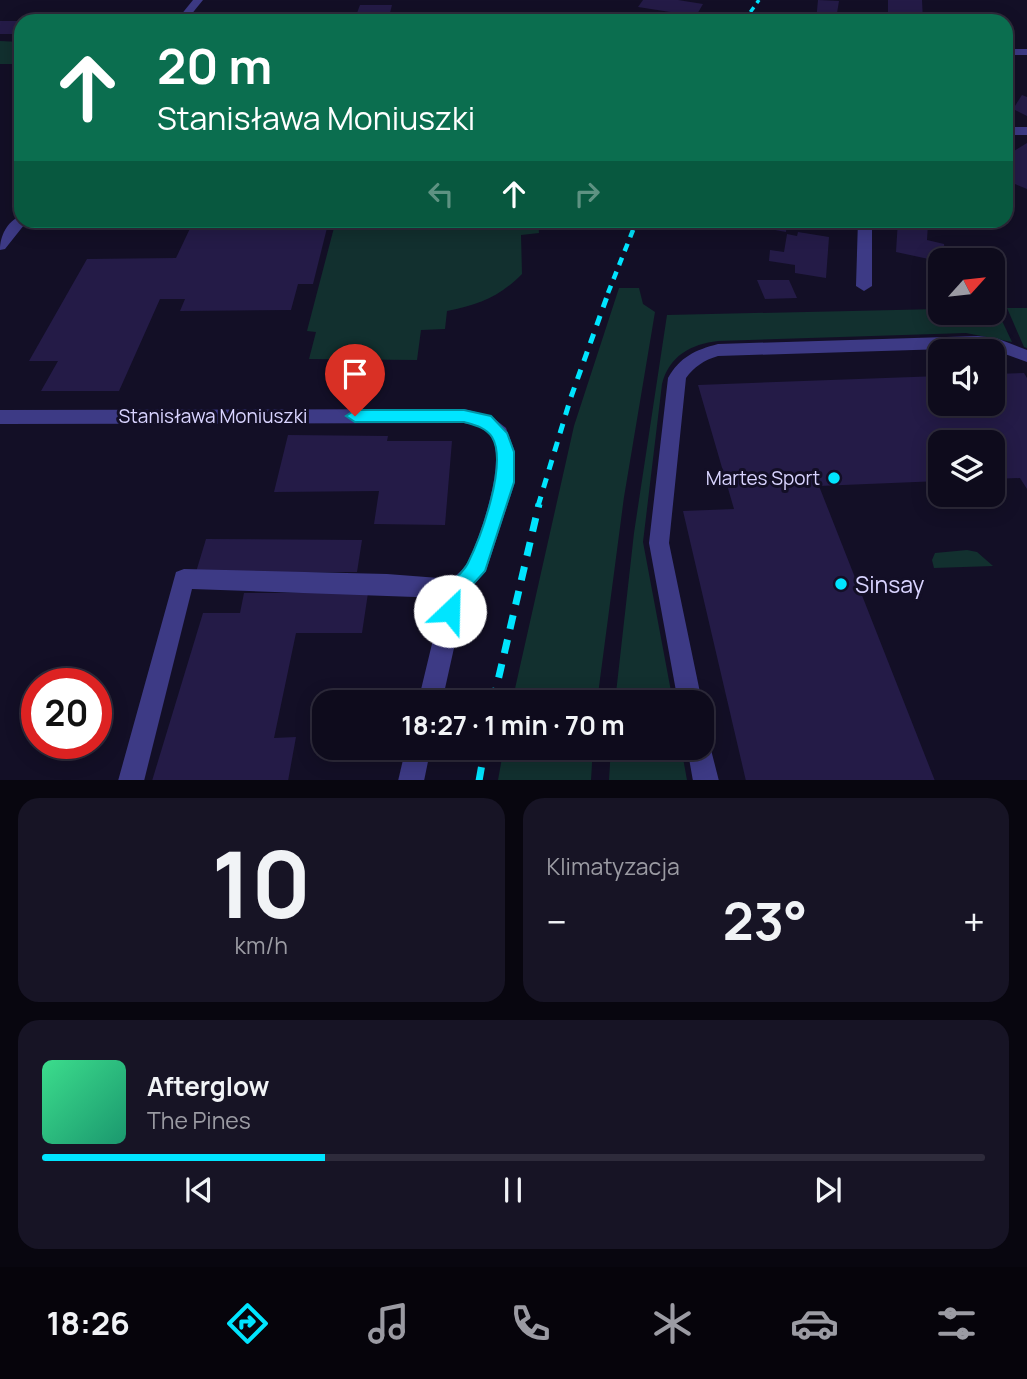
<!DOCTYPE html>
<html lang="pl">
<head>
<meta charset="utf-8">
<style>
	:root { --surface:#0e0b1c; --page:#171425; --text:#f1f3f6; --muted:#9b9ba3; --line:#2e2b3b; --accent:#00e5ff }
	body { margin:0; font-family:Manrope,sans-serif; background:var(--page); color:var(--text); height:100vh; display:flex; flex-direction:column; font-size:26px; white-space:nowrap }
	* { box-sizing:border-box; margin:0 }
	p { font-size:23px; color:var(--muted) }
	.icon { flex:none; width:38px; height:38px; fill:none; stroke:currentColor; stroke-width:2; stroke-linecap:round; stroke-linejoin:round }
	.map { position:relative; height:780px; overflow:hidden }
	.sheet { display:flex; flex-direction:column; gap:18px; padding:18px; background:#08060f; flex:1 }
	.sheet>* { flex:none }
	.top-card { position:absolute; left:14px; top:14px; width:999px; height:214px; border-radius:21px; box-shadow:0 4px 18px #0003,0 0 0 2px var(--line); background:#0b6e4f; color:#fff; overflow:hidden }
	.needle { width:46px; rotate:63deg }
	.buttons { position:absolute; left:928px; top:248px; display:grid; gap:14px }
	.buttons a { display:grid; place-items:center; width:77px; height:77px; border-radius:14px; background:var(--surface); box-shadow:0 4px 18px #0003,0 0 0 2px var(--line); font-size:35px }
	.speed { position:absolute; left:21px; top:668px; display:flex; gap:14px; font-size:35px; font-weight:700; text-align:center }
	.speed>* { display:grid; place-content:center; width:91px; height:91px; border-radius:50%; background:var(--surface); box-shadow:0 4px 18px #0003,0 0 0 2px var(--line); line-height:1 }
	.speed .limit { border:10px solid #d22; background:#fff; color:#111 }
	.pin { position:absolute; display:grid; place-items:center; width:60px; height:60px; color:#fff; margin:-72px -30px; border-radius:50% 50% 50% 0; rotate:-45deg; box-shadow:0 0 7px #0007 }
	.pin .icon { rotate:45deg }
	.me { position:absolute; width:77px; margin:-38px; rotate:24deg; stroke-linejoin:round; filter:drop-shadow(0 0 5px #0008) }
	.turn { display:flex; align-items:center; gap:24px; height:147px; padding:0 28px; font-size:32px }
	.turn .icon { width:91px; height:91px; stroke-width:2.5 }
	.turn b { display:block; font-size:49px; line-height:60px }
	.lanes { display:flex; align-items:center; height:66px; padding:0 28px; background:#0003; justify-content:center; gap:35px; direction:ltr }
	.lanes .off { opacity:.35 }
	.big { font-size:52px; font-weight:700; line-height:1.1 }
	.sheet .tile { flex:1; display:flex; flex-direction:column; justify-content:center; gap:10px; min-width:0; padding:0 24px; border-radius:21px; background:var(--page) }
	.sheet .dial { align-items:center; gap:0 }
	.dial b { font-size:91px; line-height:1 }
	.song { display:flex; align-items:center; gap:21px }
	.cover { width:84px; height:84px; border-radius:10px; background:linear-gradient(135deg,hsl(150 70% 55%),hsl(160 70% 35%)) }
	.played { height:7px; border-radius:4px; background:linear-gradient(90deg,var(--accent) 30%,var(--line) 30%) }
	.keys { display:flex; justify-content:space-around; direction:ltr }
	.heat { display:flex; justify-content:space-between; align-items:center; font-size:38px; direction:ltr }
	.sheet .tiles { flex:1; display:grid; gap:18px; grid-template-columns:1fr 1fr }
	.tile:last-child { grid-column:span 2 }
	.trip { position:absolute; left:312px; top:690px; width:402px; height:70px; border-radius:21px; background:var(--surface); box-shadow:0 4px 18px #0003,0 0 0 2px var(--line); font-weight:700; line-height:70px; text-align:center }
	.tabs { display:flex; height:112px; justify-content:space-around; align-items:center; background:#06040b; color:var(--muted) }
	.tabs .icon { width:49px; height:49px }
	.tabs .active { color:var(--accent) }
	.tabs b { font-size:32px; color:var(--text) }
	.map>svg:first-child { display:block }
	.green { fill:#12302f }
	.building { fill:#241b47 }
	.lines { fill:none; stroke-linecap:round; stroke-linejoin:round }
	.minor { fill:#3d3a85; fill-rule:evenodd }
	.rail-far3 { stroke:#00e5ff; stroke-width:3.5; stroke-dasharray:6 5; stroke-linecap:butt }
	.rail-far2 { stroke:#00e5ff; stroke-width:4.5; stroke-dasharray:8 7; stroke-linecap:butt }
	.rail-far1 { stroke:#00e5ff; stroke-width:5; stroke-dasharray:10 9; stroke-linecap:butt }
	.rail { stroke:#00e5ff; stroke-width:7; stroke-dasharray:14 11; stroke-linecap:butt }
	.route { fill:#00e5ff; stroke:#0095a6; stroke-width:2 }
	.poi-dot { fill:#00e5ff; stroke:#130f26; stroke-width:2.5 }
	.labels { text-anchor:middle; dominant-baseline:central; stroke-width:6; stroke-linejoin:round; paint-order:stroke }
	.street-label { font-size:19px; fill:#d9d4ff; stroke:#130f26 }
	.poi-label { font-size:19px; fill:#d9d4ff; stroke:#130f26; text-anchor:end }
	.near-poi-label { font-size:23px; fill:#d9d4ff; stroke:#130f26; text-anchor:start }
</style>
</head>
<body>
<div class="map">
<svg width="1027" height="781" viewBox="0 0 1027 781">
	<rect width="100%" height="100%" fill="#130f26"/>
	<!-- green -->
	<g class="green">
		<path d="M0 41 21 42V64H0Z"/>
		<path d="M336 220 538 221 539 233 521 235 522 274C499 297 479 305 447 311L445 329 421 330 417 360 309 359 316 332 307 331Z"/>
		<path d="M619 288H639L643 304 655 312 624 497 597 702H512L574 426Z"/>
		<path d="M992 308H996L1012 342 966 333 718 341C691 344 669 356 662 384L643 542 673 702H615L634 533 667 315 940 309V313H992Z"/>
		<path d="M1007 308H1027V348L1024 347Z"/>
		<path d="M967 550 977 552 993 566 934 568 932 560 935 553Z"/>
		<path d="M504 747H593L591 780H498Z"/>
		<path d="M611 747H681L687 780H609Z"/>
	</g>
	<!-- building -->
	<g class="building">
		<path d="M643 0H678L703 4 696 16 638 7Z"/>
		<path d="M818 0 839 1 837 13 884 21H816Z"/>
		<path d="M888 0H922L923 21H888Z"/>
		<path d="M360 5H392L388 21H354Z"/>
		<rect x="0" y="21" width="21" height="13"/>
		<path d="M1022 95 1027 97V116L1013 109Z"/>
		<path d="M1027 143V189L1010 182 1006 185V156Z"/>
		<path d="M194 220H329L313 284H298L291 310 180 311 185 299H160L119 391H41L58 361H29L87 259 176 258Z"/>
		<path d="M765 220H787L786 232 764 228Z"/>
		<path d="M898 220 928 224 927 240 944 244 945 253 938 252V261L896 252Z"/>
		<path d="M798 232 829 237 826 278 795 273V265L769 261 770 250 784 252 787 234 797 236Z"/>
		<path d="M958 246 975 249V256L958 253Z"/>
		<path d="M757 280H789L797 298 765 299Z"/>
		<path d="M1024 373 1027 378V489L1020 478 992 479V443H940V481L819 486 935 781H746L683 511 734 509 698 385 940 376V404H992V374Z"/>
		<path d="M288 435 388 436 387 441H452L445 525 374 524 379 491 274 492Z"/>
		<path d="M206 539 362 540 357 572H196Z"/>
		<path d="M244 593H368L362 633H296L274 738 296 737 288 781H152L203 613H240Z"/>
	</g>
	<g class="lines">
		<!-- minor -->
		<g class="minor">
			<path d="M193 0H203L186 21H176Z"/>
			<rect x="1006" y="49" width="21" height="6"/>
			<rect x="1006" y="127" width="21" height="8"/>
			<path d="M21 216V220H28L5 249 0 250C0 236 7 221 21 216Z"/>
			<path d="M858 220H872V286L864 291 856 286Z"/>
			<path d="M978 336 996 338 1027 350V362L994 350 978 348 718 356C704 360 694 367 686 378L669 543 702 702H678L649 543 668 378C680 357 695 350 718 344Z"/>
			<path d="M464 409 491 416 506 428 515 452V482L486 571 466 594 442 702H418L443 598 192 589 144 781H118L176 572 184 569 387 574 452 579C457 574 464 569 467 563 480 539 506 462 492 438 486 428 475 425 464 423L0 424V410Z"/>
			<path d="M702 736 708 738 719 781H693L687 747H702Z"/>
			<path d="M406 747H431L424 781H398Z"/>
		</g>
		<!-- rail-far3 -->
		<path class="rail-far3" d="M744 21 759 0"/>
		<!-- rail-far2 -->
		<path class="rail-far2" d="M608 293 637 220"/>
		<!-- rail-far1 -->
		<path class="rail-far1" d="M538 506 571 397 609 291"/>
		<!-- rail -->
		<g class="rail">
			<path d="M493 702 539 504"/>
			<path d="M479 781 485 747"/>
		</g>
	</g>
	<!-- route -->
	<path class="route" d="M355 410H464L491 416 507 433 514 452V482L485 571 464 594 458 618 450 621 443 618C431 591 460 580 468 563 481 537 508 463 492 437 485 427 474 425 464 422H355L346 416Z"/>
	<!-- markers -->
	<g class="poi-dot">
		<circle cx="834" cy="478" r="7"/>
		<circle cx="841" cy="584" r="7"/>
	</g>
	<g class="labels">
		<!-- street labels -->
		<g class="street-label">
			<text x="213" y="416">Stanisława Moniuszki</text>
		</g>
		<!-- poi labels -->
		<g class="poi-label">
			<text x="820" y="478">Martes Sport</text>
		</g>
		<!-- near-poi labels -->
		<g class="near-poi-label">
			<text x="855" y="584">Sinsay</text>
		</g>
	</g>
</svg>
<div class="buttons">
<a><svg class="needle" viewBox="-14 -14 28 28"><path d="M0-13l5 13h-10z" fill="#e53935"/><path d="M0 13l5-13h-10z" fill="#9b9ba3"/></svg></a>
<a><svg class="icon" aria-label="sound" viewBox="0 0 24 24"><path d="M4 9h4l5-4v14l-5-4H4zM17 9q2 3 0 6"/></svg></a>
<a><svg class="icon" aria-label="layers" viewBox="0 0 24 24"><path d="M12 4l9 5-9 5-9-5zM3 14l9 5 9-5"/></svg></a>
</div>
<div class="speed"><div class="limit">20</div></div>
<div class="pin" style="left:355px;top:416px;background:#d93025"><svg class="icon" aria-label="arrive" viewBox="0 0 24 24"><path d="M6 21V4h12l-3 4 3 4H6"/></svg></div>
<svg class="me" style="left:450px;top:611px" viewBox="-20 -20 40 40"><circle r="19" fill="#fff"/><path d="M0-13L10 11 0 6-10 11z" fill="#00e5ff"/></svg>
<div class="trip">18:27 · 1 min · 70 m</div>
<div class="top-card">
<div class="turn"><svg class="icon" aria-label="ahead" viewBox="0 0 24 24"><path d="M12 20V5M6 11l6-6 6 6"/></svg><div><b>20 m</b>Stanisława Moniuszki</div></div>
<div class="lanes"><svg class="icon off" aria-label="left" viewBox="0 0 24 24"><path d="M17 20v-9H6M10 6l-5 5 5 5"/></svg><svg class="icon" aria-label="ahead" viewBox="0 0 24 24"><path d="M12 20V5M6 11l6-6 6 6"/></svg><svg class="icon off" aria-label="right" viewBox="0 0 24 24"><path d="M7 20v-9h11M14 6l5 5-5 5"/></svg></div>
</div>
</div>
<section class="sheet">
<div class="tiles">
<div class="tile dial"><b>10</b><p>km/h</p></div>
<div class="tile"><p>Klimatyzacja</p>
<div class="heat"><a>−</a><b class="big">23°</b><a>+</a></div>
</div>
<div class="tile">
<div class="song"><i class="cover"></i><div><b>Afterglow</b><p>The Pines</p></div></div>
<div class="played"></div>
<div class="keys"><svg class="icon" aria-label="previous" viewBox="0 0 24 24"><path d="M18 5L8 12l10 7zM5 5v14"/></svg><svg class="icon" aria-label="pause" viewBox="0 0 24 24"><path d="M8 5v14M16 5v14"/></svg><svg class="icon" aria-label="next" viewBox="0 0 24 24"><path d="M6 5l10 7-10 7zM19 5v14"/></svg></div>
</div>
</div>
</section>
<nav class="tabs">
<b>18:26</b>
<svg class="icon active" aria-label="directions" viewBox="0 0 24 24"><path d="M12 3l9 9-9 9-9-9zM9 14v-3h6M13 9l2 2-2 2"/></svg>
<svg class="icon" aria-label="music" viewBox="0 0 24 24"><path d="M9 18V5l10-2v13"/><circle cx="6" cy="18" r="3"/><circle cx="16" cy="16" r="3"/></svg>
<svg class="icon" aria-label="phone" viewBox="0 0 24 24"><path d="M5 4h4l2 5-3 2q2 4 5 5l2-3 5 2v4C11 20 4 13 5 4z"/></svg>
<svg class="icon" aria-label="climate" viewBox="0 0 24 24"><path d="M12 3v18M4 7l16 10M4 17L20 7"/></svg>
<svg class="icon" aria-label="car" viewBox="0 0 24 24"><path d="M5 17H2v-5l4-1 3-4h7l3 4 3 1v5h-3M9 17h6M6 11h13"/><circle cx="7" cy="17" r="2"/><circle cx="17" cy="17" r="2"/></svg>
<svg class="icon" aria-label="filters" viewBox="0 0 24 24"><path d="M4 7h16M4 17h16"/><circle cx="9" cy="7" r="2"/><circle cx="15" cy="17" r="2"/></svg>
</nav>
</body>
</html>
